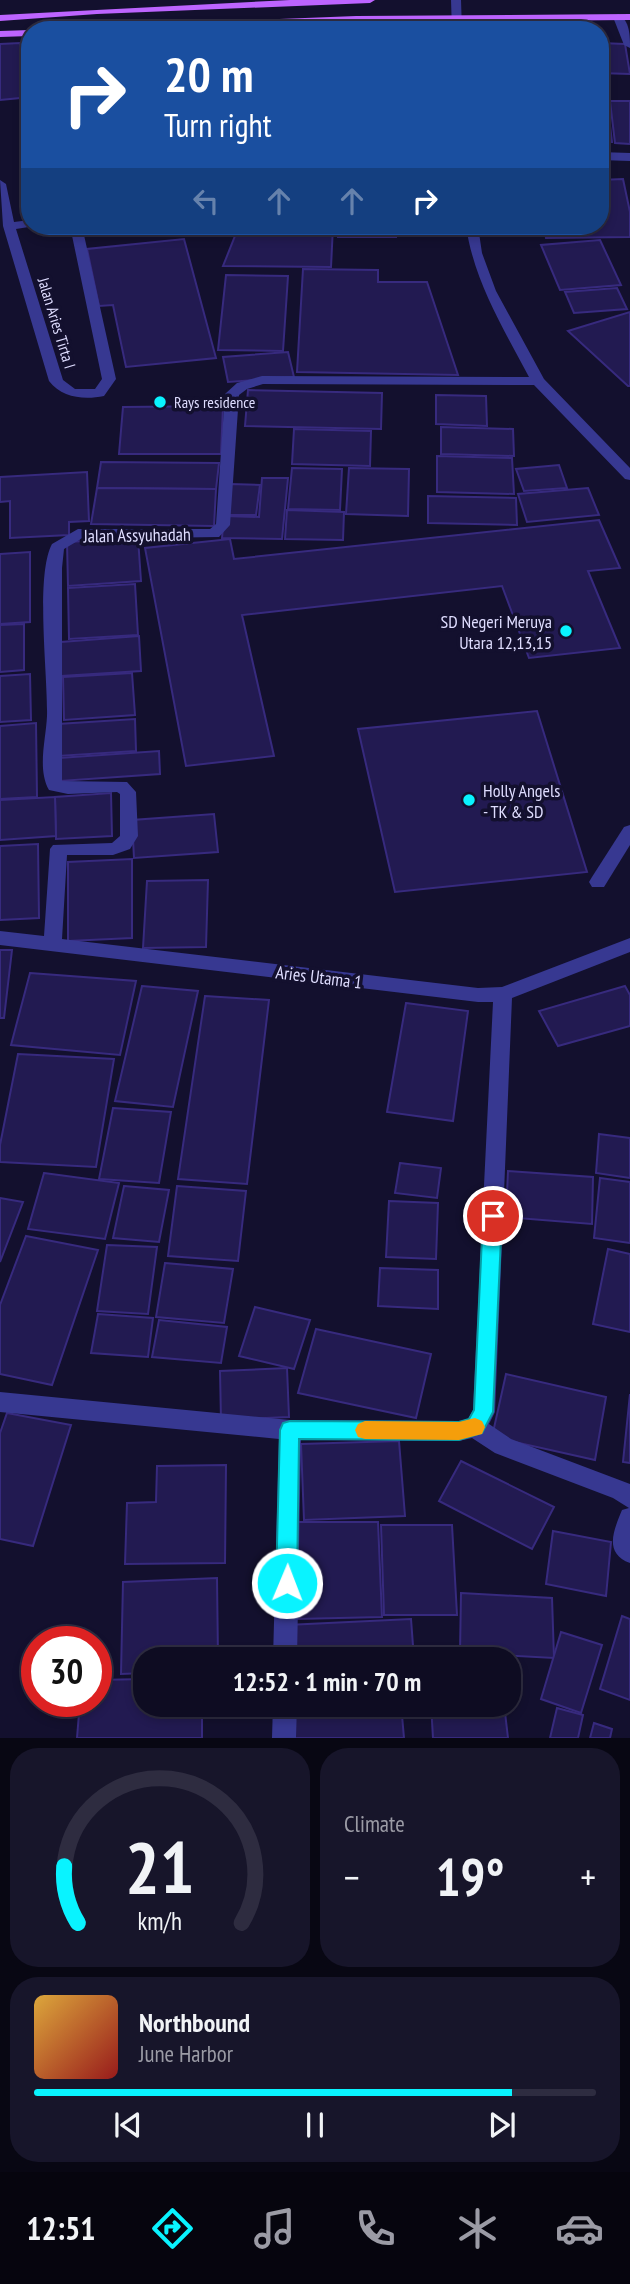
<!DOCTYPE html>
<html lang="en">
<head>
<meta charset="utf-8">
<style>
	:root { --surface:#0e0c22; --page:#17152a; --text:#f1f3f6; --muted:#9b9ba5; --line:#2e2c40; --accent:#09f3ff }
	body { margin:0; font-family:"PT Sans Narrow",sans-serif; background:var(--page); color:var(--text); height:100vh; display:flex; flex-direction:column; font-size:26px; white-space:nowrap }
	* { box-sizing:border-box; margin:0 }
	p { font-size:23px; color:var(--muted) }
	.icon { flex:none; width:38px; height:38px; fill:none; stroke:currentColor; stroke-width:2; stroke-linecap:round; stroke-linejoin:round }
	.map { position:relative; height:1738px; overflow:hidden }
	.sheet { display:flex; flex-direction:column; gap:10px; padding:10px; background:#080713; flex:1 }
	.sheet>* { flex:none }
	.hud { position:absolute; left:21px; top:21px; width:588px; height:214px; border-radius:28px; box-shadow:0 4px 10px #0003,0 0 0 2px var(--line); background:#1a4fa0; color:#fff; overflow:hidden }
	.speed { position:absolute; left:21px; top:1626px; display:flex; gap:14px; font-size:35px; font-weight:700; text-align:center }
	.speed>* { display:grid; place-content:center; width:91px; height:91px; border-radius:50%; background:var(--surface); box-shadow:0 4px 10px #0003,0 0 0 2px var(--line); line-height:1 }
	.speed .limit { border:10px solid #d22; background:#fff; color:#111 }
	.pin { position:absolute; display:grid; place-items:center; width:60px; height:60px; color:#fff; margin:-30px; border:4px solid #fff; border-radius:50%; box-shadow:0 2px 7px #0007 }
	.me { position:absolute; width:77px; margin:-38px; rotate:1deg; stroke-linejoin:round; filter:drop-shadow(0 0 5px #0008) }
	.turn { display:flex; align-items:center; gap:24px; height:147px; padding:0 28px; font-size:32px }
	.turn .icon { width:91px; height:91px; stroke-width:2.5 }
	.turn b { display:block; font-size:49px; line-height:60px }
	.lanes { display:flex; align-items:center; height:66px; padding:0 28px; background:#0003; justify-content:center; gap:35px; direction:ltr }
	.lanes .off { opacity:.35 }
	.big { font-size:52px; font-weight:700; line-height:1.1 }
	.sheet .tile { flex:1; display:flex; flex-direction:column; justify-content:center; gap:10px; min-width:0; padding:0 24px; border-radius:28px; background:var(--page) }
	.sheet .dial { align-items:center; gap:0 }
	.dial svg { height:182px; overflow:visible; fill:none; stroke:var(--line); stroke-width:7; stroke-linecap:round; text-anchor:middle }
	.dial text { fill:var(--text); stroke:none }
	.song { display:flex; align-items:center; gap:21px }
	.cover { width:84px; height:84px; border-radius:10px; background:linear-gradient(135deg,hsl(40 70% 55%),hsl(0 70% 35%)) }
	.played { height:7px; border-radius:4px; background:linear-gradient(90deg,var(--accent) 85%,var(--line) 85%) }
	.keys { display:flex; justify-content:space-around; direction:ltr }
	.heat { display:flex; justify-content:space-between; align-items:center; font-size:38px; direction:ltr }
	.sheet .tiles { flex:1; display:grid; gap:10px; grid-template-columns:1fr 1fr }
	.tile:last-child { grid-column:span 2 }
	.trip { position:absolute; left:133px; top:1647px; width:388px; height:70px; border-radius:28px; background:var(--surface); box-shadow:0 4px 10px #0003,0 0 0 2px var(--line); font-weight:700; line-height:70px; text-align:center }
	.dock { display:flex; height:112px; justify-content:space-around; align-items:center; background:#06050e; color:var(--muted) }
	.dock .icon { width:49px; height:49px }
	.dock .active { color:var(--accent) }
	.dock b { font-size:32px; color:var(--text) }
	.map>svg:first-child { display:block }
	.building { fill:#221a51; stroke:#372a7e; stroke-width:2 }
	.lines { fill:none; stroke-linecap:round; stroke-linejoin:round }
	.minor { fill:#373891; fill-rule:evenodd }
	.major { fill:#bd64ff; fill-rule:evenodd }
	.route { fill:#09f3ff; stroke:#069ea6; stroke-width:2 }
	.slow { fill:#f59e0b }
	.poi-dot { fill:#09f3ff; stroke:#13102e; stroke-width:2.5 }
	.labels { text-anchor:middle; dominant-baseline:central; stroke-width:7; stroke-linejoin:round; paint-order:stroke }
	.far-street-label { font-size:16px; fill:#dfddff; stroke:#13102e }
	.far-poi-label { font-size:16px; fill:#dfddff; stroke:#13102e; text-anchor:start }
	.street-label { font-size:18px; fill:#dfddff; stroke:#13102e }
	.poi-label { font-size:18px; fill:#dfddff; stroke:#13102e; text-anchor:end }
</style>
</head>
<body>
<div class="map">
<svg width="630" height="1738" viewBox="0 0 630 1738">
	<rect width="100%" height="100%" fill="#13102e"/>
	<!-- building -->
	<g class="building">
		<path d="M20 43 30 97 0 100V44Z"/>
		<path d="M600 43 625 44 630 74 600 73Z"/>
		<path d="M610 101H630V144L615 143Z"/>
		<path d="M600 108H608L612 142H600Z"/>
		<path d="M623 179 630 212V237L546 238 544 226H600V180Z"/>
		<path d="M298 226H333L331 267 223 266 235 236Z"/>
		<rect x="338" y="226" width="58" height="11"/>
		<path d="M184 239 216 358 126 367 113 305 99 306 87 249Z"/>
		<path d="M600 240 621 285 560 290 541 245Z"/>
		<path d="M303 269 378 270V282H427L458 375 297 372Z"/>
		<path d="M226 275 288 276 283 351 218 350Z"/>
		<path d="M617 288 627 309 574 313 565 292Z"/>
		<path d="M630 312V386H628L568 331Z"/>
		<path d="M288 352 294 377 228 382 223 357Z"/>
		<path d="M248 390 382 393 381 429 245 426Z"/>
		<path d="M436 395 486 396 487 426 436 424Z"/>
		<path d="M223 406 221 454H119L123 407Z"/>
		<path d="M441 427 513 429 514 456 441 454Z"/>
		<path d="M294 429 371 431 370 466 292 464Z"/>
		<path d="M437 456 512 458 514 494 437 492Z"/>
		<path d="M101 462 219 463 216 489 97 488Z"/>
		<path d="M559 465 567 488 524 491 516 469Z"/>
		<path d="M292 468 342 469 340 510 288 509Z"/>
		<path d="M349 468 409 469 408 516 346 514Z"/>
		<path d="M87 472 89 521 69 522V535L10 538V501L0 502V477Z"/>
		<path d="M262 478H288L282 539 222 538 224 516 259 517Z"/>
		<path d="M230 484 260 485 256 515H226Z"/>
		<path d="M97 488 216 489 214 526 91 524Z"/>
		<path d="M588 488 599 515 527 522 518 494Z"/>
		<path d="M428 496 516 498 517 525 428 523Z"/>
		<path d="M287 510 344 512 343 540 285 539Z"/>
		<path d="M599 520 620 568 588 571 620 648 529 658 502 586 242 615 274 756 186 766 145 548 230 539 234 559Z"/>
		<path d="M138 538 141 581 68 586 67 542Z"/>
		<path d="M30 552V622L0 624V554Z"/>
		<path d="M135 584 138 635 69 639 68 588Z"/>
		<path d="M24 624V670L0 672V625Z"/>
		<path d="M139 636 141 671 61 676V642Z"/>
		<path d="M132 673 135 715 64 720 63 677Z"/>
		<path d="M30 674 31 720 0 722V676Z"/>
		<path d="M537 711 587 872 395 892 358 729Z"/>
		<path d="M135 719 136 751 58 756V724Z"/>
		<path d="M36 723 37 797 0 799V726Z"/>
		<path d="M159 751 160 774 60 781 59 758Z"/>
		<path d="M111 793 112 836 56 839 55 797Z"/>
		<path d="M55 797 56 836 0 840V800Z"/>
		<path d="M214 814 218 852 134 858 132 820Z"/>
		<path d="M38 844 39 918 0 920V846Z"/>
		<path d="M132 859V938L68 941V862Z"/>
		<path d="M208 880 206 947 143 948 147 881Z"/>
		<path d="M0 950H12L4 1018H0Z"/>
		<path d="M30 973 136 981 120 1055 11 1045Z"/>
		<path d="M142 986 198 991 173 1107 115 1101Z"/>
		<path d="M625 986 630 995V1026L558 1046 539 1011Z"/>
		<path d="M205 996 269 1000 247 1184 178 1179Z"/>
		<path d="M406 1003 468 1011 453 1121 387 1112Z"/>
		<path d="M18 1054 114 1059 96 1167 0 1162V1145Z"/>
		<path d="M113 1108 171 1112 159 1183 99 1179Z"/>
		<path d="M599 1134 630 1138V1178L596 1173Z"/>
		<path d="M400 1163 441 1168 437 1198 395 1193Z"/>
		<path d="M508 1171 593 1177 592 1224 506 1217Z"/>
		<path d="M44 1173 119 1183 105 1239 28 1229Z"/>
		<path d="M600 1178 630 1182V1243L594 1238Z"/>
		<path d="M124 1186 169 1190 159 1242 113 1238Z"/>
		<path d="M177 1186 246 1191 238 1261 168 1256Z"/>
		<path d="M0 1198 23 1202 0 1262Z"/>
		<path d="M389 1201 438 1203 436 1259 386 1257Z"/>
		<path d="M26 1236 98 1250 52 1385 0 1374V1305Z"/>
		<path d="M107 1245 157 1247 148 1314 97 1311Z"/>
		<path d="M608 1249 630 1254V1332L593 1324Z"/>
		<path d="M165 1263 233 1269 224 1323 156 1317Z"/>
		<path d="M380 1268 438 1270V1309L378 1306Z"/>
		<path d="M255 1307 310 1320 294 1369 239 1356Z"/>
		<path d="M98 1314 153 1318 148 1357 91 1353Z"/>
		<path d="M159 1320 227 1327 221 1363 152 1357Z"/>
		<path d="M316 1329 431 1354 416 1418 298 1393Z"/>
		<path d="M287 1368 289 1417 221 1420 220 1371Z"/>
		<path d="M506 1374 606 1397 595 1460 492 1437Z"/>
		<path d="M630 1394V1463L623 1462Z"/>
		<path d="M7 1413 71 1425 33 1546 0 1539V1433Z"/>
		<path d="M399 1441 405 1516 304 1520 301 1444Z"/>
		<path d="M461 1461 554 1507 532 1549 439 1501Z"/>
		<path d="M226 1465 225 1563 125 1564 127 1503 156 1502 157 1466Z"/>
		<path d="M294 1522H378L382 1617 296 1619Z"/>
		<path d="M381 1525H452L457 1615H384Z"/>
		<path d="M553 1531 611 1542 606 1596 546 1584Z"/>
		<path d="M217 1578 218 1659H145V1673L121 1674 123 1582Z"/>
		<path d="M461 1593 552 1598 554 1658 460 1653Z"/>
		<path d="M622 1616 630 1619V1700L600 1689Z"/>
		<path d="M411 1619 414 1659H288L287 1625Z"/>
		<path d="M561 1632 602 1645 581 1713 541 1699Z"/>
		<path d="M145 1679V1704H202V1738H77L80 1701H96V1680Z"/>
		<path d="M331 1704H401L404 1738H291L289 1706Z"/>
		<path d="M431 1704H504L508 1738H433Z"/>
		<path d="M557 1708 583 1715 578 1738H550Z"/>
		<path d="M594 1723 612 1729 610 1738H590Z"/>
	</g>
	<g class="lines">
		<!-- minor -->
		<g class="minor">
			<path d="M451 0H461L462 30H452Z"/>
			<path d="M618 14C630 20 630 36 630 48L624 45 613 17Z"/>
			<path d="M600 152 630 153V161L600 160Z"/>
			<path d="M0 180 6 184 14 222 30 220V226H35L16 229 63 380 75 389H95L102 379 70 226H82L116 379 104 396C84 400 62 398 49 381L3 226Z"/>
			<path d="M466 226H478L482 253 496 291 544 379 630 468V480L625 479 534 385 263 384 247 389 239 395 230 525 219 537 81 539 64 549 62 568V781L127 782 136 792 138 836 130 849 113 855H67L62 939 478 988 502 987 630 938V952L512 998 495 1412 489 1424 511 1439 630 1484V1563C604 1553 613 1532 622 1510L629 1508 613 1498 495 1453 472 1438 459 1441 301 1440 297 1659H273L279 1439 0 1412V1392L290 1420 459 1421 468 1419 473 1410 493 1002H478L0 945V931L44 936 50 849 53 845 112 843 120 836V794L117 792 68 794 49 790C37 769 46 739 47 716 48 675 35 576 52 544L78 529H210L216 524 225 394 237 383 262 376 529 377C503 328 474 281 466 226Z"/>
			<path d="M630 825V845L604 887H592L589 882 592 877 624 827Z"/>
			<path d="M273 1704H297L296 1738H272Z"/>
		</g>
		<!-- major -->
		<g class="major">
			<path d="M290 0H375L370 3 97 14 0 21V15Z"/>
			<path d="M630 14V20L356 22 168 30H75L80 27 356 16Z"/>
			<path d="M30 30V36L0 37V31Z"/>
		</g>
	</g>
	<!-- route -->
	<path class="route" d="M493 1209 499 1211 502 1216 493 1412 482 1433 459 1440 299 1439 297 1583 294 1590 287 1593 279 1590 276 1583 280 1430 283 1423 290 1421 459 1422 469 1419 474 1410 483 1216 486 1211Z"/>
	<!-- slow -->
	<path class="slow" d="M475 1418 482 1421 485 1427 482 1434 459 1440 365 1439 358 1437 355 1430 358 1424 365 1421 459 1422Z"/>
	<!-- markers -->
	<g class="poi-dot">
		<circle cx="160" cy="402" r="7"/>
		<circle cx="566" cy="631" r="7"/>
		<circle cx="469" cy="800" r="7"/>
	</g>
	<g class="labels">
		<!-- far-street labels -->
		<g class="far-street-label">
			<text transform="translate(57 323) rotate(73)">Jalan Aries Tirta I</text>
		</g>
		<!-- far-poi labels -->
		<g class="far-poi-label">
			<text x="174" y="402">Rays residence</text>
		</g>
		<!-- street labels -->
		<g class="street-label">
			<text transform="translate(137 535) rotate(-1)">Jalan Assyuhadah</text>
			<text transform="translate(319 977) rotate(7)">Aries Utama 1</text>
		</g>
		<!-- poi labels -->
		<g class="poi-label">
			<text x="552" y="621">SD Negeri Meruya<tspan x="552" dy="21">Utara 12,13,15</tspan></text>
			<text x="483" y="790" text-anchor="start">Holly Angels<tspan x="483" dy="21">- TK &amp; SD</tspan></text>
		</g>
	</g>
</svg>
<div class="speed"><div class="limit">30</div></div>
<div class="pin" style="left:493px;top:1216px;background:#d93025"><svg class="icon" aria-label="arrive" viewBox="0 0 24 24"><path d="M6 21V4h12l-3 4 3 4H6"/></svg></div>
<svg class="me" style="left:287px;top:1583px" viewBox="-20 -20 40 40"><circle r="17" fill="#09f3ff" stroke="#fff" stroke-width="3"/><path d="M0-11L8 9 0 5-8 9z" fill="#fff"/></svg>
<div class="trip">12:52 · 1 min · 70 m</div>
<div class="hud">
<div class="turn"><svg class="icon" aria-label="right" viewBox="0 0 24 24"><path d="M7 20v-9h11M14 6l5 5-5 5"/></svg><div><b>20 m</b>Turn right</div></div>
<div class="lanes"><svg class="icon off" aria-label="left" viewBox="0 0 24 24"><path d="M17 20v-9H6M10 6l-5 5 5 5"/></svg><svg class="icon off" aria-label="ahead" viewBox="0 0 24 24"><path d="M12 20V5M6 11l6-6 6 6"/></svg><svg class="icon off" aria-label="ahead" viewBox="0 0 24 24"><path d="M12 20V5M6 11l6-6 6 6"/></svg><svg class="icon" aria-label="right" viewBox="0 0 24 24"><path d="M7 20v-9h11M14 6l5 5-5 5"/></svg></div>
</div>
</div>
<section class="sheet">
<div class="tiles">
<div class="tile dial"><svg viewBox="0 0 100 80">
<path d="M14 69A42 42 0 1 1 86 69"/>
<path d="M14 69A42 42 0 0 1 8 44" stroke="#09f3ff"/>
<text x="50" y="56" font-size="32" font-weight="700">21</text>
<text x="50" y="72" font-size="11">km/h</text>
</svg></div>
<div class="tile"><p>Climate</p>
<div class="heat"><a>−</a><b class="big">19°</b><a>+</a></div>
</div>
<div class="tile">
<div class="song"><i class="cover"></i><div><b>Northbound</b><p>June Harbor</p></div></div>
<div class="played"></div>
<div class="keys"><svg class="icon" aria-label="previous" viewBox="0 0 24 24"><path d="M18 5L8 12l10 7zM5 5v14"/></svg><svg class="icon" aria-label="pause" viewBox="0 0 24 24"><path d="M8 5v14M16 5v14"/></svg><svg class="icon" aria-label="next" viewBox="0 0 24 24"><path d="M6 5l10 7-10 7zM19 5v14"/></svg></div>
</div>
</div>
</section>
<nav class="dock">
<b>12:51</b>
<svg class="icon active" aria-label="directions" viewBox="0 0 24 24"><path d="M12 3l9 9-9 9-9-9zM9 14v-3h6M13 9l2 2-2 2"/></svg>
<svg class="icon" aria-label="music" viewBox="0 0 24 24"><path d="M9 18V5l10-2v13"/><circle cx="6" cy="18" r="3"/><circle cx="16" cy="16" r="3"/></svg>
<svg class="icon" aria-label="phone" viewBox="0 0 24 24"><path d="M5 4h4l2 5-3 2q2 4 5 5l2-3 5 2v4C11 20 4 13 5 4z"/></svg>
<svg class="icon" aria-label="climate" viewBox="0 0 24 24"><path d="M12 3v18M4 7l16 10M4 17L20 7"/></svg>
<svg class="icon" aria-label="car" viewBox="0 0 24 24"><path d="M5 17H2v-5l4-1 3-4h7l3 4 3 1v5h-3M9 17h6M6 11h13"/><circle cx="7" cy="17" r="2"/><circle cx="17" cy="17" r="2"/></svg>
</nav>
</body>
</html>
